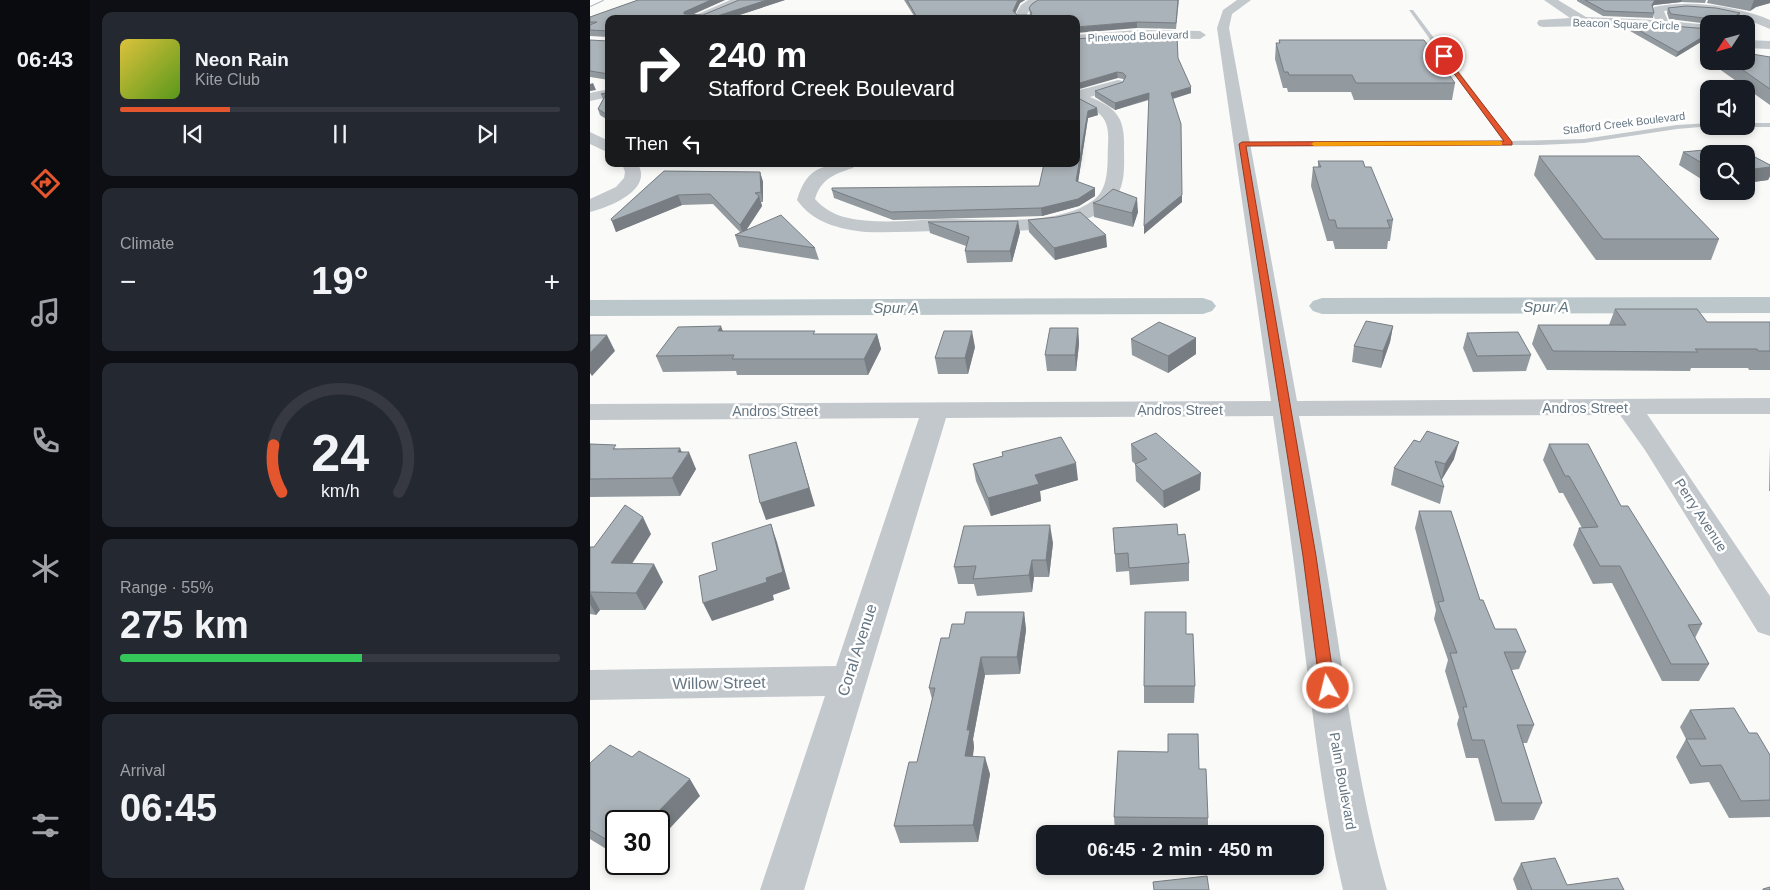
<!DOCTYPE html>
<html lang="en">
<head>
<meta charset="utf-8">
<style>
	:root { --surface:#171b24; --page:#242831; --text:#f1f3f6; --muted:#9ea1a6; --line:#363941; --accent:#e4572e }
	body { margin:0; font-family:Arial,sans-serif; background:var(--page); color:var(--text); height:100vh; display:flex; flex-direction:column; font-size:19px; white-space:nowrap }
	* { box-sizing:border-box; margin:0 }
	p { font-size:16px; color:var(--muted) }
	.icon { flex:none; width:28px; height:28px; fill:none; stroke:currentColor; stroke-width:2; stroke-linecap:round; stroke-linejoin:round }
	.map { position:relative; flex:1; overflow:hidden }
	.details { display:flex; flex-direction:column; gap:12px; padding:12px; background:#0d0f14; width:500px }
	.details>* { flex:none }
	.guide { position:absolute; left:15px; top:15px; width:475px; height:152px; border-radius:10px; box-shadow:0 2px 8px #0003; background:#202124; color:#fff; overflow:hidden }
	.needle { width:32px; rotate:234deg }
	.fabs { position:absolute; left:1110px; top:15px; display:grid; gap:10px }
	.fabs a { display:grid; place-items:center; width:55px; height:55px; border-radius:10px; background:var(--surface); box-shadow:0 2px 8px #0003; font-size:25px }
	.speed { position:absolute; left:15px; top:810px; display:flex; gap:10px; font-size:25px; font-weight:700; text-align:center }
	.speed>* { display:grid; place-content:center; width:65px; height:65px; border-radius:50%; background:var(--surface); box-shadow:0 2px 8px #0003; line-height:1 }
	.speed .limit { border:2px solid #111; border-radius:8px; background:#fff; color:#111 }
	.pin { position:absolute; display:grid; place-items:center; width:42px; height:42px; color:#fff; margin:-21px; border:2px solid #fff; border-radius:50%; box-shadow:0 1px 5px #0007 }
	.me { position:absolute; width:55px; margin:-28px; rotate:352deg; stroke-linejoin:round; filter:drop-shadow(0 0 4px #0008) }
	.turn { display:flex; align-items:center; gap:18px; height:105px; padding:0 20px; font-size:22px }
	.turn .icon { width:65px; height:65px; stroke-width:2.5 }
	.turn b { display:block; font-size:35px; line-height:42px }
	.then { display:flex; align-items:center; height:48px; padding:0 20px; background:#0003; gap:10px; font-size:19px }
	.big { font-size:38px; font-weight:800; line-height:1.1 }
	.details .tile { flex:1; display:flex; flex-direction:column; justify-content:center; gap:8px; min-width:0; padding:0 18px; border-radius:10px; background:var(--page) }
	.details .dial { align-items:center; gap:0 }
	.dial svg { height:130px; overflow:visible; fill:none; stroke:var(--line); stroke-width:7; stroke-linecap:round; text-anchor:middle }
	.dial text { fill:var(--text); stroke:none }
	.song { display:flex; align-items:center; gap:15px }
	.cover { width:60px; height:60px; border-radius:8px; background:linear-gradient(135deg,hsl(50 70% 55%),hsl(90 70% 35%)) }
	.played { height:5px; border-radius:2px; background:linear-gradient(90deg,var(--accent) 25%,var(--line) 25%) }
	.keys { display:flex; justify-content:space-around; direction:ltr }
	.heat { display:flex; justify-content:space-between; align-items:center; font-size:28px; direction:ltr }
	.charge { height:8px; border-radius:4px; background:linear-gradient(90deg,#34c759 55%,var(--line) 0) }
	.trip { position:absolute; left:446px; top:825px; width:288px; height:50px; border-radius:10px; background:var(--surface); box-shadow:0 2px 8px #0003; font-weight:800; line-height:50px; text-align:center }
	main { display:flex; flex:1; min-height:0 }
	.tab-bar { display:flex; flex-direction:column; width:90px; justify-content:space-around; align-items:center; background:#090b0e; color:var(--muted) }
	.tab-bar .icon { width:35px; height:35px }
	.tab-bar .selected { color:var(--accent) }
	.tab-bar b { font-size:22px; color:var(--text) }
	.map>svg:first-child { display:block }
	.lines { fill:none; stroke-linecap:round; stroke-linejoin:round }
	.canal { fill:#bbc7cb; fill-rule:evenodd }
	.secondary-casing { stroke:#b3babf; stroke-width:2 }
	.service { fill:#c3c8cc; fill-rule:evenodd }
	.minor { fill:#c3c8cc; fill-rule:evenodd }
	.secondary { fill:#fff; fill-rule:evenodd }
	.wall { fill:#929a9f }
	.shaded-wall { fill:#777d82 }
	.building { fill:#aab3b9; stroke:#777d82 }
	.route { fill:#e4572e; stroke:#94391e }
	.slow { fill:#f59e0b }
	.labels { text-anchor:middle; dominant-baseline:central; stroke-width:5; stroke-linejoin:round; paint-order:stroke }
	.far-street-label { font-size:11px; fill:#657683; stroke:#fff }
	.street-label { font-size:14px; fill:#657683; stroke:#fff }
	.water-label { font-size:15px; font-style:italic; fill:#60757c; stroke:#fff }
	.near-street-label { font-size:16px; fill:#657683; stroke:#fff }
</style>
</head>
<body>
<main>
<nav class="tab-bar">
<b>06:43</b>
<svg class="icon selected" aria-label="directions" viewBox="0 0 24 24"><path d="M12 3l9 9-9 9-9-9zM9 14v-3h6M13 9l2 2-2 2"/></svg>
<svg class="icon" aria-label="music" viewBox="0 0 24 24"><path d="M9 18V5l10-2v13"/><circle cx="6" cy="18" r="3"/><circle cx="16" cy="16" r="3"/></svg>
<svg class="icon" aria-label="phone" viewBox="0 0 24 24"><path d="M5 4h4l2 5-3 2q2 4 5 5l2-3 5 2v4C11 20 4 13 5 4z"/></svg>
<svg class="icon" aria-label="climate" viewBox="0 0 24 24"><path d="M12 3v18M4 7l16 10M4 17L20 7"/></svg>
<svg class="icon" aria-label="car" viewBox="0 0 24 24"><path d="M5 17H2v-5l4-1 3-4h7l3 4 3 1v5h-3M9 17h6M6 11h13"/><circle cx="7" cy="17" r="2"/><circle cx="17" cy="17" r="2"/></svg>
<svg class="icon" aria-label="filters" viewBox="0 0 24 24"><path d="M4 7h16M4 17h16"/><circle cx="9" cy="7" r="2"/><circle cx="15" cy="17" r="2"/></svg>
</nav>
<section class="details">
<div class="tile">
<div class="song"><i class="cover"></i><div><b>Neon Rain</b><p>Kite Club</p></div></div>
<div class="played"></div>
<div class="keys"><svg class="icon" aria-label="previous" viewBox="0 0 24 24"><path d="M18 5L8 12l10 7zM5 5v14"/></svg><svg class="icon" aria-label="pause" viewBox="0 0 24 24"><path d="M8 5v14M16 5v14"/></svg><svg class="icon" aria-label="next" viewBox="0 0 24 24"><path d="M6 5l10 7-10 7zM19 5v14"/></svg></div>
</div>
<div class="tile"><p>Climate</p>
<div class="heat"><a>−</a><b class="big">19°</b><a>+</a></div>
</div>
<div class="tile dial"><svg viewBox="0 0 100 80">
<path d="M14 69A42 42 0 1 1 86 69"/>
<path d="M14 69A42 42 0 0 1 9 40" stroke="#e4572e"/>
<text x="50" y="56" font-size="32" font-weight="700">24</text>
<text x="50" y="72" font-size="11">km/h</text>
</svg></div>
<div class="tile"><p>Range · 55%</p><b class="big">275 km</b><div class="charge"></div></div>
<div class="tile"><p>Arrival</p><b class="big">06:45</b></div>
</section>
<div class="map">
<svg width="1180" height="890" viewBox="0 0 1180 890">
	<rect width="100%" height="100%" fill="#fafaf8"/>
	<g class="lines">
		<!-- canal -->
		<g class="canal">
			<path d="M1180 297V313L732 314 723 311 719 306 723 301 732 298Z"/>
			<path d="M613 298 622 301 626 306 622 311 613 314 0 316V300Z"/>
		</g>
		<!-- secondary casing -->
		<g class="secondary-casing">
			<path id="secondary" d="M0 0H13L0 6Z"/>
		</g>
		<!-- service -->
		<g class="service">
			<path d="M819 10H823L921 141 994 139 1087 125 1119 123V126H1122L1087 129 994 143 950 145 649 146V142H652L913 141Z"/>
			<path d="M1156 123H1180V127H1153L1156 126Z"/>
		</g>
		<!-- minor -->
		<g class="minor">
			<path d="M140 0H156L154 2 114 19H97Z"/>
			<path d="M438 0H454L441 8 437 14 441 19H428L425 15 431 5Z"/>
			<path d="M647 0H661L642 14 639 28 707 401 1180 398V414H1057L1180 596V636L1168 632 1055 450 1030 415 709 416C722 485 734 553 745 622 759 711 772 803 797 890H753C732 802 722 710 711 620 703 552 693 484 683 416L356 418 214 890H170L235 696 0 700V670L246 666 329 418 0 420V404L681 401 627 28 633 10Z"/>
			<path d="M954 0H968L996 17 1065 20 1062 9 1064 7C1100 0 1138 5 1173 17L1180 20V29L1151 17 1125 11 1094 9 1074 11 1078 21 1119 25V33L1036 25 953 27 949 26 947 23 949 20 980 18Z"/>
			<path d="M547 30 610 31 616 35 610 39 547 38 486 43V35Z"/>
			<path d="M1156 40 1180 41V49L1156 48Z"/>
			<path d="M528 80 533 81 535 84 533 87 500 97C527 108 535 118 534 148 534 166 536 185 524 200 494 239 397 230 352 231 327 231 301 233 276 232 249 229 223 223 207 200 217 166 234 164 265 164L263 168C244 174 231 179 225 199 233 208 243 214 254 217 286 225 321 220 353 219 397 218 468 228 505 199 520 186 517 162 518 145 520 117 511 112 486 101V91Z"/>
			<path d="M19 89V97L0 101V93Z"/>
			<path d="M0 132 19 141V153L0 144Z"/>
			<path d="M32 164H48C63 190 20 207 0 212V199L26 187 34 178 35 172Z"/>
		</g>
		<!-- secondary -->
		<use href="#secondary" class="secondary"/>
	</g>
	<!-- wall -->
	<g class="wall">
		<path d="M48 0H135L102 15H113L149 0H195L137 19H19V80L0 77V40L18 41V37L0 36V17Z"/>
		<path d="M314 0H435L430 3 425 13 427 15H440L439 8 589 0 586 29 547 28 486 19H326Z"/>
		<path d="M987 0H1116L1115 3 1091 2 1064 5 1062 7 1064 13 1063 18 1013 16 987 1Z"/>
		<path d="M1118 0H1180V3L1166 7 1160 11 1117 3Z"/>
		<path d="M1078 8 1148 18 1140 24H1120L1079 19 1077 13Z"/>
		<path d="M1034 22 1119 29V37L1086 57 1033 27Z"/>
		<path d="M486 39 588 58 601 93 583 99 592 202 554 234 559 100 525 110 505 97V91L533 82 534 80 533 79 528 78Z"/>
		<path d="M689 40 865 83 862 100H764L761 92H698L697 88H693L685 59 686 43H689Z"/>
		<path d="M1115 44 1119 45V61H1156L1180 57V105L1111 56Z"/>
		<path d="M19 92V121L10 115 8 109 13 99 11 94Z"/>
		<path d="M486 97 508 115 498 118 488 182 505 196 489 206 452 216 303 220 244 198 242 190 449 186Z"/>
		<path d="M1146 147 1180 165V176L1178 180 1156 183V154H1119V184L1089 165 1093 152Z"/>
		<path d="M949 156 1129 239 1121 260H1006L944 175Z"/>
		<path d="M728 161 803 220 800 241H798L797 249H745L743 241H737L721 186 723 167H728Z"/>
		<path d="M74 171 170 172 173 182V202H171L172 206 157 229 225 248 229 260 149 247 145 235 150 232 123 204 92 205 26 232 21 219Z"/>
		<path d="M503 203 548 212 543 227 504 217Z"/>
		<path d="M438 220 517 247 465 260 439 232Z"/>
		<path d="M338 222 430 232 422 262 377 263 375 251 376 246 340 233Z"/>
		<path d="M1025 309 1117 322H1180V370H1159L1158 368H1101L1100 371 957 370 942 344 948 325H1019Z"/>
		<path d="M803 326 800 342 791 368 762 362 764 346Z"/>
		<path d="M488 328 489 344 486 371H457L455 355Z"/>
		<path d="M133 331 226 334H287L291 349 278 375H147L146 371 73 372 66 356Z"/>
		<path d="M877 333 941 355 936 371 883 372 873 348Z"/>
		<path d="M606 338V354L578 373 542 355 541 339Z"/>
		<path d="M385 347 378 374H348L345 358Z"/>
		<path d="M824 440 864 459 851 480 854 487 850 504 801 485 804 468Z"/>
		<path d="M0 444 28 449 92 452 106 469 90 496 0 497Z"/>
		<path d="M541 444 610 490 574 508 546 481 545 464 542 461Z"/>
		<path d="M959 444 1031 506 1112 624 1105 638 1119 664 1109 681H1072L1022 583 1003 584 983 545 989 528H992L973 493H969L953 460Z"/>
		<path d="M1180 446V491H1179Z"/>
		<path d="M412 452 488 480 450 491 451 501 401 516 386 481 383 464 413 456Z"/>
		<path d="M829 511 890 600 905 629 936 652 929 669 922 670 944 725 937 743H933L952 803 944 820 905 821 888 758H876L867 724 869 717 855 671 858 660 844 619 846 610 825 528Z"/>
		<path d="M523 528 588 535 599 563V581L540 585 539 571 526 572Z"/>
		<path d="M61 534 42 564 73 582 55 610H10L6 615 0 614V547H4Z"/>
		<path d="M463 543 459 577H444L442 592 387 596 384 584H368L364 567Z"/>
		<path d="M434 612 436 630 430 674 395 675 383 739 384 747 383 756 400 774 388 842 310 843 304 826 327 762 342 699 339 688 359 638 374 624Z"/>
		<path d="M596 634 605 686 604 703H554V686Z"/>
		<path d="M1100 710 1159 733 1180 755V817L1139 818 1119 782 1100 784 1086 757 1096 739 1090 727Z"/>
		<path d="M0 763 110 796 69 821H26V855L0 839Z"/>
		<path d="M609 769 618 818V834H525L524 817Z"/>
		<path d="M931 863 977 885 1034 890H927L923 879Z"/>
	</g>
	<!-- shaded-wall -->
	<g class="shaded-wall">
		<path d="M121 0H135L96 17 94 14V12Z"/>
		<path d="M177 0H195L137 19H118Z"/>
		<path d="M428 0H435L430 3 424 16 423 11Z"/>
		<path d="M1065 0H1092L1091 2 1064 5 1060 9 1062 5Z"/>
		<path d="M1164 0H1180V3L1166 7 1160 11Z"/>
		<path d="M1150 13 1148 18 1140 24H1133Z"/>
		<path d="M547 22V28L486 33V27Z"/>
		<path d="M1119 33V37L1086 57 1088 52Z"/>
		<path d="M527 72 528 78 486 90V84Z"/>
		<path d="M3 83 6 90 0 91V84Z"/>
		<path d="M601 87V93L581 99V93Z"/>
		<path d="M559 93V99L525 110V103Z"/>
		<path d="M507 108 508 115 498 118 487 189 486 181 498 111Z"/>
		<path d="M1180 167V176L1178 180 1156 183V170Z"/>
		<path d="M170 172 173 182V202L171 192Z"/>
		<path d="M505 188V196L489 206 452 216 451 208Z"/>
		<path d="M88 195 92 205 26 232 22 221Z"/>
		<path d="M592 195V202L554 234V226Z"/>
		<path d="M169 196 172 206 153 235 150 225Z"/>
		<path d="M547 198 548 212 543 227 542 213Z"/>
		<path d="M428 221 430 232 422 262 420 251Z"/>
		<path d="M516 235 517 247 465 260 464 248Z"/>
		<path d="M131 326 137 342 128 331Z"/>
		<path d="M803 326 800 342 791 368 793 351Z"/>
		<path d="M488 328 489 344 486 371 485 355Z"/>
		<path d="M382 331 385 347 378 374 375 358Z"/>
		<path d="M287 334 291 349 278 375 274 359Z"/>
		<path d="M17 335 25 351 2 376 0 373V353Z"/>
		<path d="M606 338V354L578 373V356Z"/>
		<path d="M206 442 225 506 176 520 170 503Z"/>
		<path d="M869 442 864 459 851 481 855 464Z"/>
		<path d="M90 448 95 459 99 452 106 469 90 496 82 478 88 452Z"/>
		<path d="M486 463 488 480 450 491 451 501 401 516 398 498 445 475Z"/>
		<path d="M611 473 610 490 574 508 573 491Z"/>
		<path d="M53 517 61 534 30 581 21 563Z"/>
		<path d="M181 524 187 542 200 589 183 595 184 600 122 621 113 603 176 578Z"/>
		<path d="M460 525 463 543 459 577 456 560Z"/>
		<path d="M442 560 444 577 442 592 439 575Z"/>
		<path d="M64 564 73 582 55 610 46 593Z"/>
		<path d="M0 592 10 610 6 615 0 604Z"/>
		<path d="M434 612 436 630 430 674 427 657Z"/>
		<path d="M391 657 395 675 383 739 384 747 380 774 375 756 377 730Z"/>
		<path d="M395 757 400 774 388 842 383 825Z"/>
		<path d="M100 779 110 796 69 840V821H59Z"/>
	</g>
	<!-- building -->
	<g class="building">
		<path d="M48 0H121L94 12V14L113 15 149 0H177L118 19H19V74L0 71V40L18 41V31L0 30V25L7 22H0V17Z"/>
		<path d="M317 0H428L423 11 427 15H440L442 14 439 8 442 4 448 0H588L586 23 547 22 486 27V19H328Z"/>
		<path d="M995 0H1067H1065L1062 5 1064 13 1015 11Z"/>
		<path d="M1096 6 1126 8 1150 13 1133 24H1122V19L1081 14 1078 8Z"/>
		<path d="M1034 22 1119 29V33L1088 52Z"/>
		<path d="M547 34 587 35 588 58 601 87 581 93 591 124 592 195 554 226 559 93 525 103 505 91 533 82 536 76 533 73 527 72 486 84V39Z"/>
		<path d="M689 40H834L865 83H766L762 75H699L698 72H694L686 43H690Z"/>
		<path d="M1156 53 1180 57V89L1140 61H1156Z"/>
		<path d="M19 92V116L8 109 16 94H11Z"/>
		<path d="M486 97 507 108 498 111 486 181 505 188 488 199 451 208 301 212 242 190V188L449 186 454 164H486Z"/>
		<path d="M1146 147 1180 165V167L1156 170V154H1119V167L1093 152Z"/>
		<path d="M949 156H1049L1129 239H1013Z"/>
		<path d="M728 161H773L775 167H781L803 220H797L800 228H747L745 220H739L723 167H731Z"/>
		<path d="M74 171 170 172 171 192 165 193 169 196 150 225 120 194 88 195 22 221 21 219Z"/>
		<path d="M523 189 547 198 542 213 503 203 510 200Z"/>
		<path d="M490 212 516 235 464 248 438 220 467 217Z"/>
		<path d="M191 215 225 248 145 235Z"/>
		<path d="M428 221 420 251H375L379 237 338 222Z"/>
		<path d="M1025 309H1107L1117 322H1180V351H1168L1167 349H1105L1108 352 963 351 948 325H1036Z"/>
		<path d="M776 321 803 326 793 351 764 346Z"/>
		<path d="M569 322 606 338 578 356 541 339Z"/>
		<path d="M131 326 128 331H225L223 334H287L274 359H142L144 355 66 356 88 327Z"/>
		<path d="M460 328H488L485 355H455Z"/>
		<path d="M354 331H382L375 358H345Z"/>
		<path d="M928 332 941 355 887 356 877 333Z"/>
		<path d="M0 335H17L0 353Z"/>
		<path d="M837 431 869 442 855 464 845 461 854 487 804 468 824 440 830 442Z"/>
		<path d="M566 433 611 473 573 491 545 464 557 459 541 444Z"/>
		<path d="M471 437 486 463 445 475 449 484 398 498 383 464 413 456 412 452Z"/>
		<path d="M206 442 219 488 170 503 159 455Z"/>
		<path d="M0 444 26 445 23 449 90 448 88 452H99L82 478 0 479Z"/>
		<path d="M959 444H998L1031 506H1038L1112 624 1098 625 1119 664H1081L1030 566H1010L989 528 1008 527 979 476H975Z"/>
		<path d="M35 505 53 517 21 563 64 564 46 593 0 592V547H4Z"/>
		<path d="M829 511H861L890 600H893L905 629H926L936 652H914L944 725H927L952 803H912L894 740H882L873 707H877L860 653H867L848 602 854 601Z"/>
		<path d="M181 524 193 572 176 578 177 582 113 603 109 576 127 570 122 543Z"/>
		<path d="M587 524 588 535 595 534 599 563 539 568 538 553 525 554 523 528Z"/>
		<path d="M460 525 456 560H442L439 575 383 579 386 566 364 567 374 526Z"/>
		<path d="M376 612H434L427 657H391L377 730H380L375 756 395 757 383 825 304 826 319 762H327L345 688H339L351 638H359L362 624H374Z"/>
		<path d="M555 612H596V634H603L605 686H554Z"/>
		<path d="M1144 708 1159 733H1167L1180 755V800L1151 801 1131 765 1111 766 1096 739H1116L1100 710Z"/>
		<path d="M578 734H608L609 769H616L618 818 524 817 528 751 578 752Z"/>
		<path d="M20 745 42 757 49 751 100 779 59 821H26V842L24 844 0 830V763Z"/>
		<path d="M965 858 977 885 1028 878 1034 890H942L931 863Z"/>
		<path d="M617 876 619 890H564L563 882Z"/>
		<path d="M1180 887V890H1173V889Z"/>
	</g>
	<!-- route -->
	<path class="route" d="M854 54 922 142V145L656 146 726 556 745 688 743 692 738 694 732 692 730 688 713 556 649 144 652 142 914 141 851 56Z"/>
	<!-- slow -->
	<path class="slow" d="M910 141 912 142V145L724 146 721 144 724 142Z"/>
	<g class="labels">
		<!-- far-street labels -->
		<g class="far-street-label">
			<text transform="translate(1036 24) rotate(2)">Beacon Square Circle</text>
			<text transform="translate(548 36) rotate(-2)">Pinewood Boulevard</text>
			<text transform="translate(1034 123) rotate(-7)">Stafford Creek Boulevard</text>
		</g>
		<!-- street labels -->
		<g class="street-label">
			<text x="995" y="408">Andros Street</text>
			<text x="590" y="410">Andros Street</text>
			<text x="185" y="411">Andros Street</text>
			<text transform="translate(1111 515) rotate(57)">Perry Avenue</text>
			<text transform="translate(753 781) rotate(80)">Palm Boulevard</text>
		</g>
		<!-- water labels -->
		<g class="water-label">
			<text x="956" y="306">Spur A</text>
			<text x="306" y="307">Spur A</text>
		</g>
		<!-- near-street labels -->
		<g class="near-street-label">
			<text transform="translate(267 650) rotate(-72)">Coral Avenue</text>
			<text transform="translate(129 683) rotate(-1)">Willow Street</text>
		</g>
	</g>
</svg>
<div class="fabs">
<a><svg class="needle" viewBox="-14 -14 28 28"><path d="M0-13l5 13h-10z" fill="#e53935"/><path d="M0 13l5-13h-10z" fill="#9ea1a6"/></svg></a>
<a><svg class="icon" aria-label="sound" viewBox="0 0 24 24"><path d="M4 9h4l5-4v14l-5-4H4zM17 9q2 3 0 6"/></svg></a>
<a><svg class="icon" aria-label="search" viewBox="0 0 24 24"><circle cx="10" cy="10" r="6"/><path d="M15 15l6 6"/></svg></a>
</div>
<div class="speed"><div class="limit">30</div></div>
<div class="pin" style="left:854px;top:56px;background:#d93025"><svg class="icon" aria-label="arrive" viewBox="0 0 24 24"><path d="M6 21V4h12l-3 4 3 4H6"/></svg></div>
<svg class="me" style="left:738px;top:688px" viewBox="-20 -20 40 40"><circle r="17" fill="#e4572e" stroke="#fff" stroke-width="3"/><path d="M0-11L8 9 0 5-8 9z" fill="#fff"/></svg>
<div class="trip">06:45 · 2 min · 450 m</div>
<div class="guide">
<div class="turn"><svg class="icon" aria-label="right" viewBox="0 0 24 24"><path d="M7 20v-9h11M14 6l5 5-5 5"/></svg><div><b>240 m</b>Stafford Creek Boulevard</div></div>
<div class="then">Then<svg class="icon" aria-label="left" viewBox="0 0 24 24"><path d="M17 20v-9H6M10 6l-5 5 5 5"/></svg></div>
</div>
</div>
</main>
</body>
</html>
